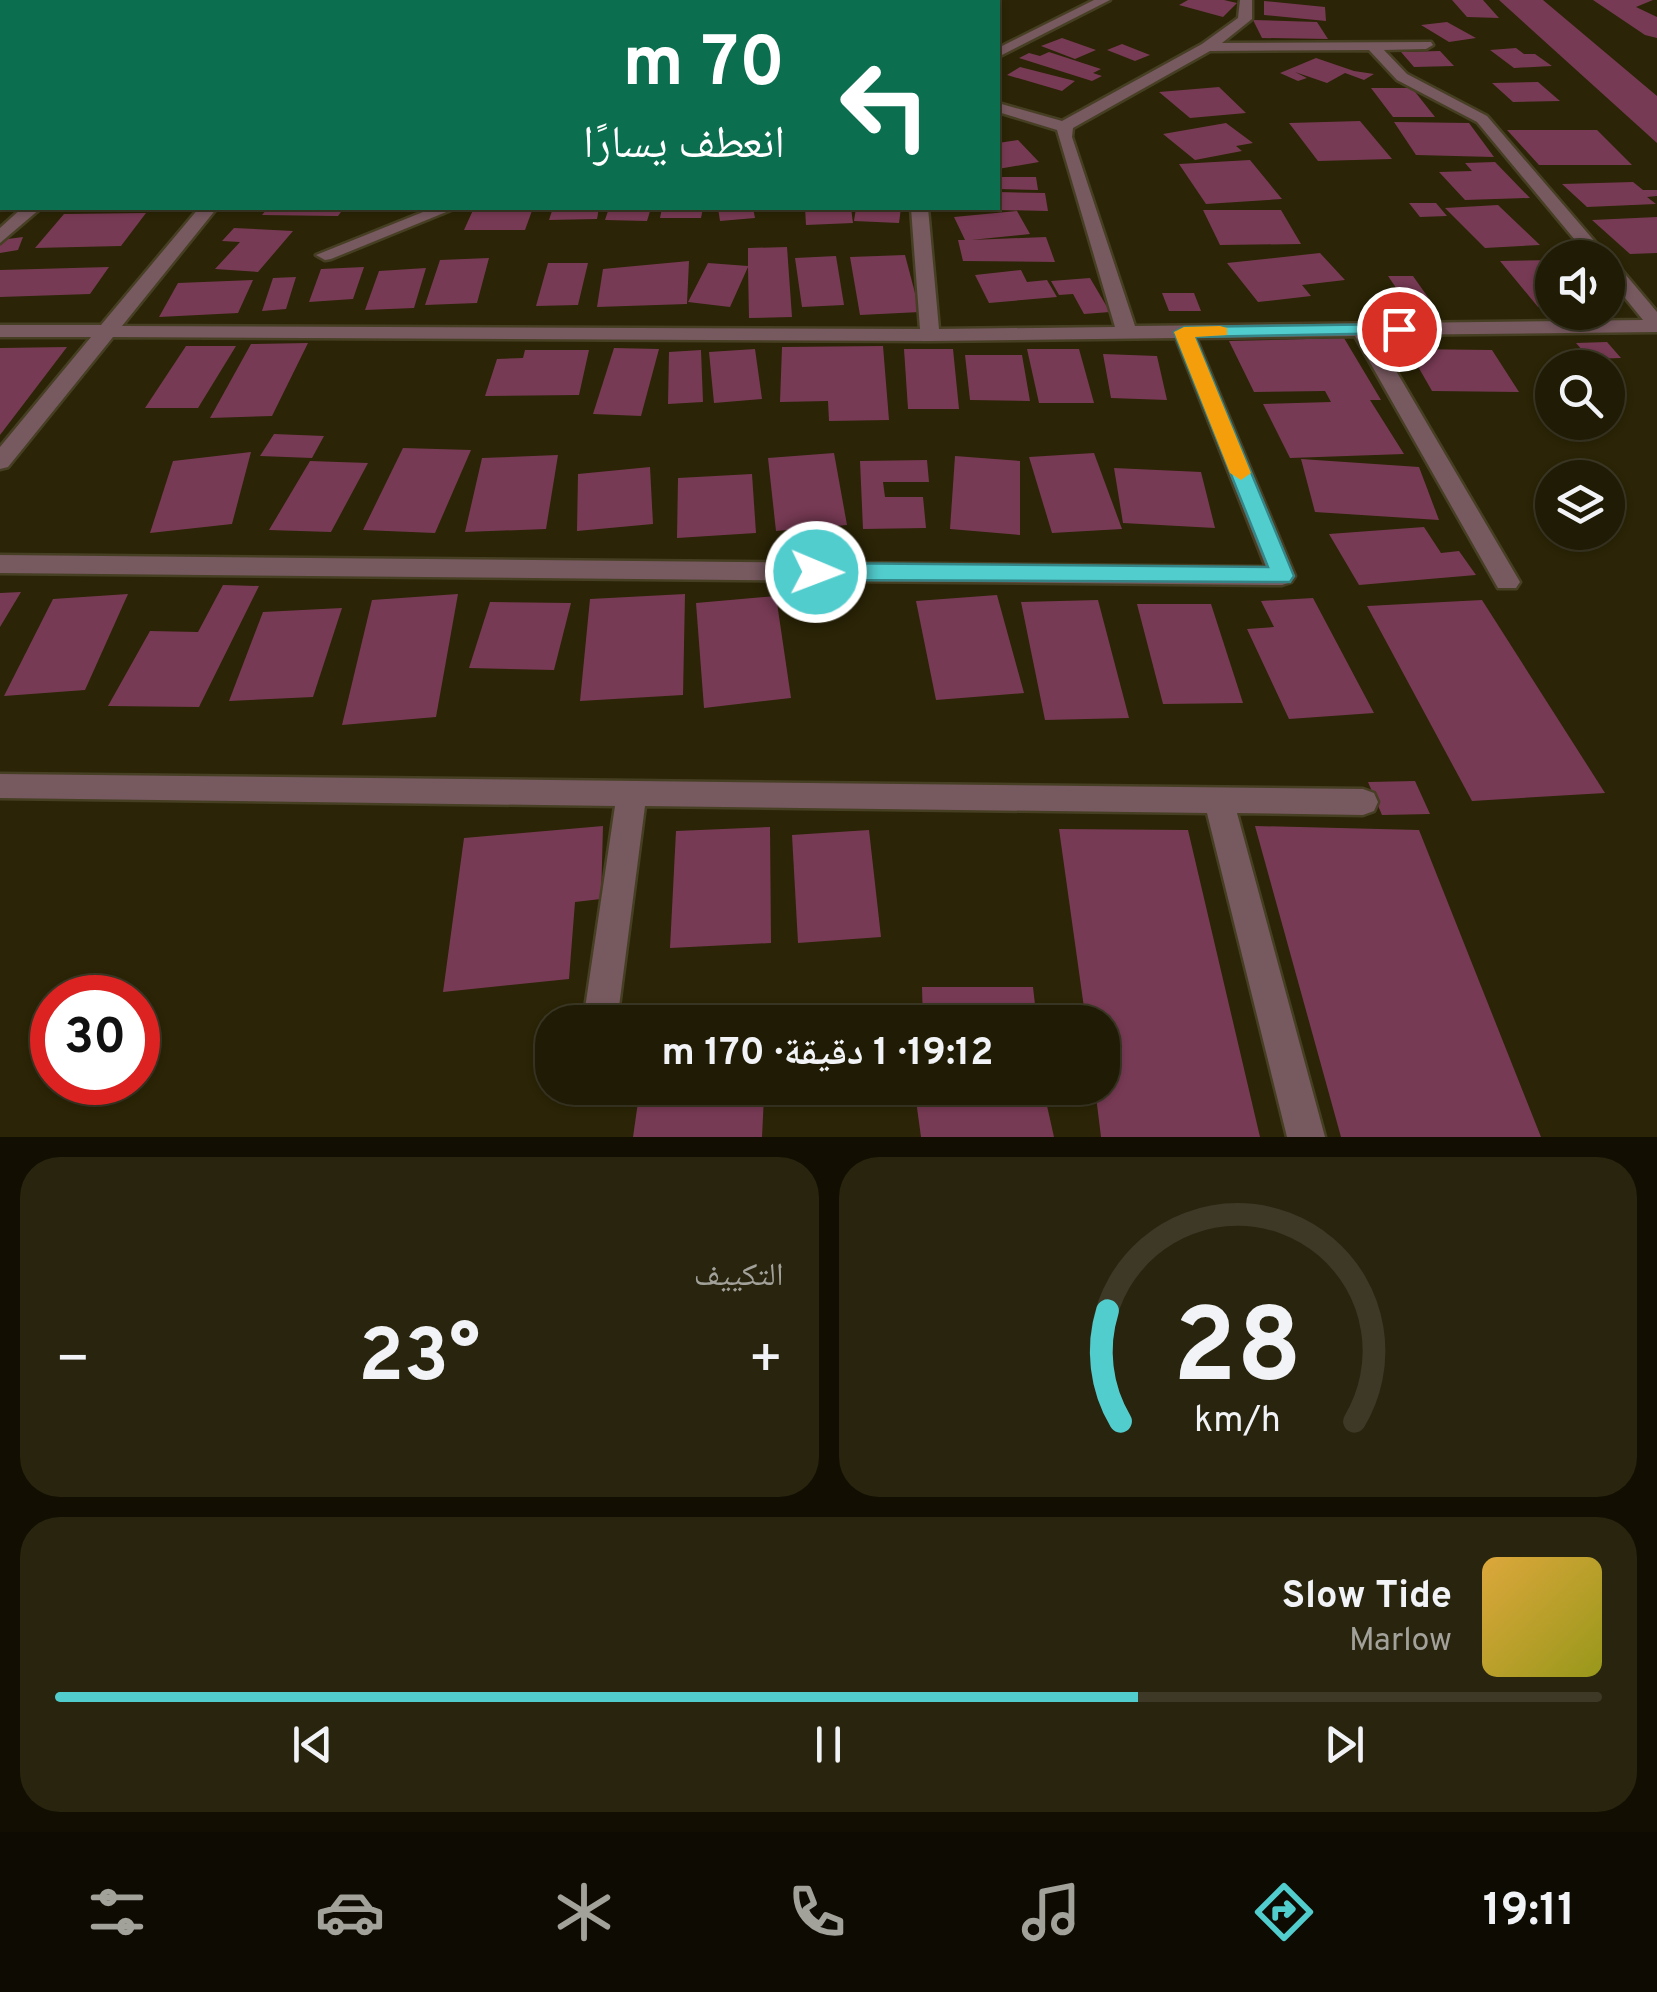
<!DOCTYPE html>
<html lang="ar">
<head>
<meta charset="utf-8">
<style>
	:root { --surface:#201b04; --page:#28240e; --text:#f1f3f6; --muted:#a2a19a; --line:#3d3926; --accent:#52cdce }
	body { margin:0; font-family:Overpass,"Noto Naskh Arabic",sans-serif; background:var(--page); color:var(--text); direction:rtl; height:100vh; display:flex; flex-direction:column; font-size:38px; white-space:nowrap }
	* { box-sizing:border-box; margin:0 }
	p { font-size:32px; color:var(--muted) }
	.icon { flex:none; width:55px; height:55px; fill:none; stroke:currentColor; stroke-width:2; stroke-linecap:round; stroke-linejoin:round }
	.map { position:relative; height:1137px; overflow:hidden; direction:ltr }
	.drawer { display:flex; flex-direction:column; gap:20px; padding:20px; background:#120f02; flex:1 }
	.drawer>* { flex:none }
	.top-card { position:absolute; left:0px; top:0px; width:1000px; height:210px; box-shadow:0 2px 8px #0004,0 0 0 2px var(--line); direction:rtl; background:#0b6e4f; color:#fff; overflow:hidden }
	.tools { position:absolute; left:1535px; top:240px; display:grid; gap:20px }
	.tools a { display:grid; place-items:center; width:90px; height:90px; border-radius:50%; background:var(--surface); box-shadow:0 2px 8px #0004,0 0 0 2px var(--line); font-size:50px }
	.speed { position:absolute; left:30px; top:975px; display:flex; gap:20px; font-size:50px; font-weight:700; text-align:center }
	.speed>* { display:grid; place-content:center; width:130px; height:130px; border-radius:50%; background:var(--surface); box-shadow:0 2px 8px #0004,0 0 0 2px var(--line); line-height:1 }
	.speed .limit { border:15px solid #d22; background:#fff; color:#111 }
	.pin { position:absolute; display:grid; place-items:center; width:85px; height:85px; color:#fff; margin:-42px; border:5px solid #fff; border-radius:50%; box-shadow:0 2px 10px #0007 }
	.me { position:absolute; width:110px; margin:-55px; rotate:91deg; stroke-linejoin:round; filter:drop-shadow(0 0 8px #0008) }
	.turn { display:flex; align-items:center; gap:35px; height:210px; padding:0 50px; font-size:45px }
	.turn .icon { width:130px; height:130px; stroke-width:2.5 }
	.turn b { display:block; font-size:70px; line-height:85px }
	.big { font-size:75px; font-weight:700; line-height:1.1 }
	.drawer .tile { flex:1; display:flex; flex-direction:column; justify-content:center; gap:15px; min-width:0; padding:0 35px; border-radius:40px; background:var(--page) }
	.drawer .dial { align-items:center; gap:0 }
	.dial svg { height:260px; overflow:visible; fill:none; stroke:var(--line); stroke-width:7; stroke-linecap:round; text-anchor:middle }
	.dial text { fill:var(--text); stroke:none }
	.song { display:flex; align-items:center; gap:30px }
	.cover { width:120px; height:120px; border-radius:15px; background:linear-gradient(135deg,hsl(40 70% 55%),hsl(60 70% 35%)) }
	.played { height:10px; border-radius:5px; background:linear-gradient(90deg,var(--accent) 70%,var(--line) 70%) }
	.keys { display:flex; justify-content:space-around; direction:ltr }
	.heat { display:flex; justify-content:space-between; align-items:center; font-size:55px; direction:ltr }
	.drawer .tiles { flex:1; display:grid; gap:20px; grid-template-columns:1fr 1fr }
	.tile:last-child { grid-column:span 2 }
	.trip { position:absolute; left:535px; top:1005px; width:585px; height:100px; border-radius:40px; background:var(--surface); box-shadow:0 2px 8px #0004,0 0 0 2px var(--line); font-weight:700; line-height:100px; text-align:center; direction:rtl }
	.tabs { display:flex; height:160px; justify-content:space-around; align-items:center; background:#0d0b02; color:var(--muted) }
	.tabs .icon { width:70px; height:70px }
	.tabs .active { color:var(--accent) }
	.tabs b { font-size:45px; color:var(--text) }
	.map>svg:first-child { display:block }
	.building { fill:#773a54 }
	.lines { fill:none; stroke-linecap:round; stroke-linejoin:round }
	.street-casing { stroke:#463f23; stroke-width:5 }
	.street { fill:#775960; fill-rule:evenodd }
	.route { fill:#52cdce; stroke:#358586; stroke-width:2.5 }
	.slow { fill:#f59e0b }
</style>
</head>
<body>
<div class="map">
<svg width="1657" height="1137" viewBox="0 0 1657 1137">
	<rect width="100%" height="100%" fill="#2b2406"/>
	<!-- building -->
	<g class="building">
		<path d="M1188 0H1224L1237 3 1223 17 1179 5Z"/>
		<path d="M1452 0H1483L1499 18 1467 17Z"/>
		<path d="M1499 0H1543L1657 96V143Z"/>
		<path d="M1593 0H1653L1636 7 1657 17V38L1645 35Z"/>
		<path d="M1264 1 1325 7 1326 21 1264 15Z"/>
		<path d="M1253 20 1317 22 1328 39 1262 38Z"/>
		<path d="M1447 22 1476 38 1449 42 1421 25Z"/>
		<path d="M1062 38 1096 50 1075 59 1041 46Z"/>
		<path d="M1122 44 1150 55 1135 61 1107 50Z"/>
		<path d="M1516 48 1524 54H1535L1552 66 1514 68 1490 50Z"/>
		<path d="M1440 51 1454 66 1414 67 1401 52Z"/>
		<path d="M1049 52 1101 69 1093 73 1102 76 1092 81 1019 58 1029 53 1040 56Z"/>
		<path d="M1316 58 1354 71 1374 74 1364 80 1345 73 1327 83 1295 72 1307 78 1298 81 1280 73Z"/>
		<path d="M1020 67 1075 81 1062 91 1007 75Z"/>
		<path d="M1538 82 1560 101 1513 102 1492 83Z"/>
		<path d="M1219 87 1246 113 1190 118 1159 92Z"/>
		<path d="M1371 88H1412L1435 117H1393Z"/>
		<path d="M1360 121 1392 159 1318 161 1289 123Z"/>
		<path d="M1394 122 1469 123 1494 157 1416 155Z"/>
		<path d="M1226 123 1253 143 1236 146 1242 151 1195 160 1163 134Z"/>
		<path d="M1507 130H1597L1632 165H1539Z"/>
		<path d="M1018 140 1039 162 998 169V143Z"/>
		<path d="M1250 160 1282 199 1206 204 1179 164Z"/>
		<path d="M1495 162 1530 198 1465 200 1439 172 1472 171 1465 163Z"/>
		<path d="M998 177H1036L1038 190 998 189Z"/>
		<path d="M1633 182 1643 190H1657V196L1647 197 1656 204 1587 207 1562 184Z"/>
		<path d="M998 192 1045 193 1048 211 998 210Z"/>
		<path d="M1409 203H1436L1447 216 1420 217Z"/>
		<path d="M1498 205 1540 245 1485 248 1445 208Z"/>
		<path d="M268 208H344L338 216 262 215Z"/>
		<path d="M474 208H533L525 230H464Z"/>
		<path d="M553 208H599L597 219 549 220Z"/>
		<path d="M609 208H651L647 221 605 220Z"/>
		<path d="M662 208H703L701 218H660Z"/>
		<path d="M718 208H753L755 218 720 221Z"/>
		<path d="M805 208H851L853 223 806 225Z"/>
		<path d="M856 208H901L899 223 854 221Z"/>
		<path d="M1203 210H1281L1301 244 1220 245Z"/>
		<path d="M1017 211 1030 234 971 240 1046 237 1055 262 963 261 958 240H965L954 217Z"/>
		<path d="M146 213 121 246 35 248 64 214Z"/>
		<path d="M1657 217V253L1630 254 1592 220Z"/>
		<path d="M234 228 293 231 258 272 215 269 240 242 222 241Z"/>
		<path d="M23 237 18 250 0 253V240Z"/>
		<path d="M787 247 792 317 749 318 748 267 730 307 688 302 708 263 748 266V248Z"/>
		<path d="M1320 253 1345 280 1302 285 1311 296 1258 302 1227 263Z"/>
		<path d="M905 255 920 312 860 315 850 257Z"/>
		<path d="M836 256 844 305 802 307 795 258Z"/>
		<path d="M489 258 477 303 425 305 440 260Z"/>
		<path d="M1552 260V307H1538L1500 261Z"/>
		<path d="M689 261 687 304 597 307 603 269Z"/>
		<path d="M548 263H588L578 305 536 306Z"/>
		<path d="M109 267 90 294 0 297V270Z"/>
		<path d="M364 267 353 299 309 302 321 269Z"/>
		<path d="M426 268 414 308 365 310 379 271Z"/>
		<path d="M1021 270 1027 282 1047 280 1057 297 989 303 975 275Z"/>
		<path d="M1388 276H1413L1432 303 1407 304Z"/>
		<path d="M296 277 286 309 262 311 273 278Z"/>
		<path d="M1090 278 1110 312 1084 314 1073 294 1059 295 1051 281Z"/>
		<path d="M253 280 238 313 159 317 178 283Z"/>
		<path d="M1162 293H1194L1201 311H1169Z"/>
		<path d="M1344 338 1381 400H1370L1404 454 1290 458 1263 404 1331 402 1325 391 1254 392 1229 341Z"/>
		<path d="M1607 342 1621 358 1590 359 1576 343Z"/>
		<path d="M308 343 272 416 210 418 251 344Z"/>
		<path d="M186 346H236L198 408H145Z"/>
		<path d="M883 346 889 420 829 421 828 401 780 402 782 347Z"/>
		<path d="M67 347 0 435V348Z"/>
		<path d="M614 348 659 349 641 416 593 414Z"/>
		<path d="M755 349 762 399 714 403 709 352Z"/>
		<path d="M904 349H953L959 409H908Z"/>
		<path d="M1027 349H1079L1094 403H1039Z"/>
		<path d="M1408 349 1492 350 1519 392 1432 391Z"/>
		<path d="M525 350H589L579 395 485 396 497 359 523 358Z"/>
		<path d="M701 350 703 402 668 404 669 352Z"/>
		<path d="M1103 354 1157 356 1167 400 1111 398Z"/>
		<path d="M965 355H1022L1030 401 970 400Z"/>
		<path d="M274 434 324 436 312 458 260 456Z"/>
		<path d="M403 448 471 450 435 533 363 530Z"/>
		<path d="M251 452 232 524 150 533 173 461Z"/>
		<path d="M834 453 847 525 776 531 768 458Z"/>
		<path d="M1094 453 1122 529 1052 533 1029 457Z"/>
		<path d="M558 455 546 529 465 532 482 458Z"/>
		<path d="M955 456 1020 461V535L950 529Z"/>
		<path d="M1301 459 1419 467 1439 520 1315 512Z"/>
		<path d="M927 460 929 482H883L885 497H923L926 528 863 529 860 461Z"/>
		<path d="M310 461 368 463 331 532 269 530Z"/>
		<path d="M650 467 653 524 577 531 578 474Z"/>
		<path d="M1114 468 1201 472 1215 528 1123 523Z"/>
		<path d="M752 474 756 533 677 538 678 478Z"/>
		<path d="M1424 527 1441 553 1459 551 1476 575 1359 585 1329 534Z"/>
		<path d="M223 585 259 586 199 707 108 706 150 631 198 632Z"/>
		<path d="M21 592 0 627V593Z"/>
		<path d="M128 594 85 690 4 696 53 599Z"/>
		<path d="M458 594 436 717 342 725 372 600Z"/>
		<path d="M685 594 683 695 580 701 590 599Z"/>
		<path d="M997 595 1024 693 936 700 916 601Z"/>
		<path d="M776 596 791 698 704 708 696 603Z"/>
		<path d="M1313 598 1374 713 1289 719 1247 629 1274 627 1261 601Z"/>
		<path d="M1098 600 1129 718 1045 720 1021 602Z"/>
		<path d="M1482 600 1605 793 1472 801 1367 606Z"/>
		<path d="M490 602 571 603 554 670 469 668Z"/>
		<path d="M1137 604H1211L1243 703 1163 704Z"/>
		<path d="M342 608 313 697 229 701 263 612Z"/>
		<path d="M1415 781 1430 814 1382 815 1368 782Z"/>
		<path d="M603 826 601 899 575 902 569 979 443 992 464 838Z"/>
		<path d="M1255 826 1419 830 1541 1137H1341Z"/>
		<path d="M770 827 771 943 670 948 676 831Z"/>
		<path d="M1059 829 1188 830 1260 1137H1101L1095 1088H1102V1022H1086Z"/>
		<path d="M869 830 881 937 798 943 792 835Z"/>
		<path d="M922 987H1033L1037 1022H923Z"/>
		<path d="M640 1088H719L718 1095 764 1096 762 1137H633Z"/>
		<path d="M975 1088H1043L1054 1137H921L915 1093Z"/>
	</g>
	<g class="lines">
		<!-- street casing -->
		<g class="street-casing">
			<g id="street">
				<path d="M1094 0H1110L998 57V48Z"/>
				<path d="M1240 0H1252V19L1222 43 1431 42 1433 45 1426 49 1384 50 1407 74 1487 116 1609 258H1590L1477 122 1397 80 1369 50 1210 51 1073 128 1072 137 1135 326 1643 320 1608 277V260L1615 262 1657 312V332L1375 335 1520 582 1516 588H1498L1355 336 1196 338 1295 576 1291 582 1282 585 0 573V555L1266 567 1176 338 930 341 113 337 8 467 0 469V447L91 337H0V325H101L199 208H217L122 326 920 329 911 208H928L939 329 1115 327 1057 130 998 112V103L1062 121 1202 44 1238 18Z"/>
				<path d="M0 109 2 110V119H0Z"/>
				<path d="M22 208H41L0 243V228Z"/>
				<path d="M433 208H456L331 259 325 260 316 255Z"/>
				<path d="M0 774 1363 789 1374 793 1378 802 1374 811 1363 815 1237 813 1325 1137H1287L1207 813 645 806 617 1022H583L615 806 0 798Z"/>
			</g>
		</g>
		<!-- street -->
		<use href="#street" class="street"/>
	</g>
	<!-- route -->
	<path class="route" d="M1399 324 1408 329 1405 333 1195 337 1294 576 1290 582 816 580 805 572 816 563 1268 567 1174 332 1184 327Z"/>
	<!-- slow -->
	<path class="slow" d="M1220 326 1227 328V335L1195 337 1251 473 1241 480 1230 473 1174 332 1184 327Z"/>
</svg>
<div class="tools">
<a><svg class="icon" aria-label="sound" viewBox="0 0 24 24"><path d="M4 9h4l5-4v14l-5-4H4zM17 9q2 3 0 6"/></svg></a>
<a><svg class="icon" aria-label="search" viewBox="0 0 24 24"><circle cx="10" cy="10" r="6"/><path d="M15 15l6 6"/></svg></a>
<a><svg class="icon" aria-label="layers" viewBox="0 0 24 24"><path d="M12 4l9 5-9 5-9-5zM3 14l9 5 9-5"/></svg></a>
</div>
<div class="speed"><div class="limit">30</div></div>
<div class="pin" style="left:1399px;top:329px;background:#d93025"><svg class="icon" aria-label="arrive" viewBox="0 0 24 24"><path d="M6 21V4h12l-3 4 3 4H6"/></svg></div>
<svg class="me" style="left:816px;top:572px" viewBox="-20 -20 40 40"><circle r="17" fill="#52cdce" stroke="#fff" stroke-width="3"/><path d="M0-11L8 9 0 5-8 9z" fill="#fff"/></svg>
<div class="trip">19:12 · 1 دقيقة · 170 m</div>
<div class="top-card">
<div class="turn"><svg class="icon" aria-label="left" viewBox="0 0 24 24"><path d="M17 20v-9H6M10 6l-5 5 5 5"/></svg><div><b>70 m</b>انعطف يسارًا</div></div>
</div>
</div>
<section class="drawer">
<div class="tiles">
<div class="tile dial"><svg viewBox="0 0 100 80">
<path d="M14 69A42 42 0 1 1 86 69"/>
<path d="M14 69A42 42 0 0 1 10 35" stroke="#52cdce"/>
<text x="50" y="56" font-size="32" font-weight="700">28</text>
<text x="50" y="72" font-size="11">km/h</text>
</svg></div>
<div class="tile"><p>التكييف</p>
<div class="heat"><a>−</a><b class="big">23°</b><a>+</a></div>
</div>
<div class="tile">
<div class="song"><i class="cover"></i><div><b>Slow Tide</b><p>Marlow</p></div></div>
<div class="played"></div>
<div class="keys"><svg class="icon" aria-label="previous" viewBox="0 0 24 24"><path d="M18 5L8 12l10 7zM5 5v14"/></svg><svg class="icon" aria-label="pause" viewBox="0 0 24 24"><path d="M8 5v14M16 5v14"/></svg><svg class="icon" aria-label="next" viewBox="0 0 24 24"><path d="M6 5l10 7-10 7zM19 5v14"/></svg></div>
</div>
</div>
</section>
<nav class="tabs">
<b>19:11</b>
<svg class="icon active" aria-label="directions" viewBox="0 0 24 24"><path d="M12 3l9 9-9 9-9-9zM9 14v-3h6M13 9l2 2-2 2"/></svg>
<svg class="icon" aria-label="music" viewBox="0 0 24 24"><path d="M9 18V5l10-2v13"/><circle cx="6" cy="18" r="3"/><circle cx="16" cy="16" r="3"/></svg>
<svg class="icon" aria-label="phone" viewBox="0 0 24 24"><path d="M5 4h4l2 5-3 2q2 4 5 5l2-3 5 2v4C11 20 4 13 5 4z"/></svg>
<svg class="icon" aria-label="climate" viewBox="0 0 24 24"><path d="M12 3v18M4 7l16 10M4 17L20 7"/></svg>
<svg class="icon" aria-label="car" viewBox="0 0 24 24"><path d="M5 17H2v-5l4-1 3-4h7l3 4 3 1v5h-3M9 17h6M6 11h13"/><circle cx="7" cy="17" r="2"/><circle cx="17" cy="17" r="2"/></svg>
<svg class="icon" aria-label="filters" viewBox="0 0 24 24"><path d="M4 7h16M4 17h16"/><circle cx="9" cy="7" r="2"/><circle cx="15" cy="17" r="2"/></svg>
</nav>
</body>
</html>
